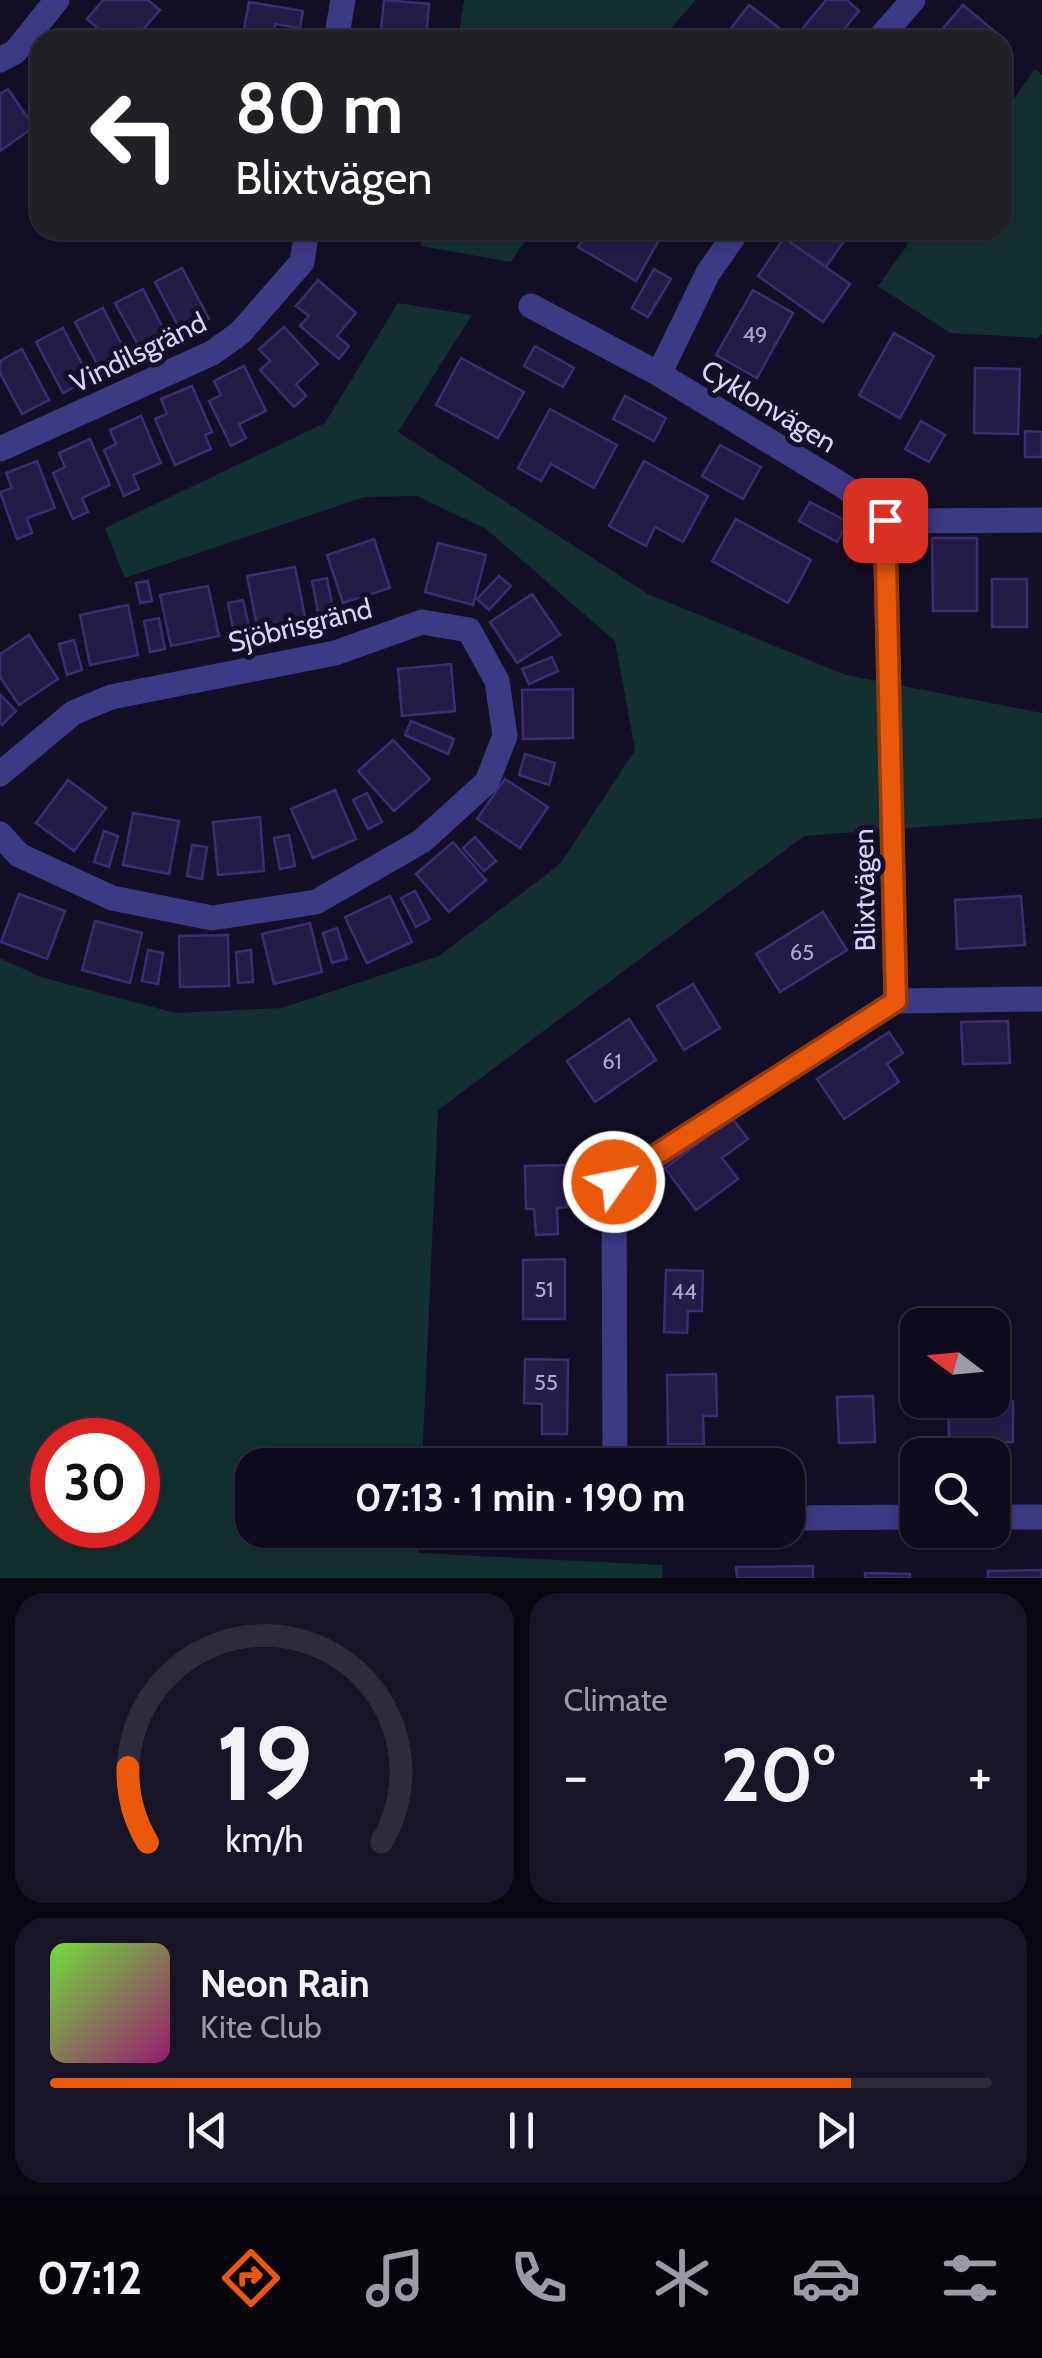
<!DOCTYPE html>
<html lang="en">
<head>
<meta charset="utf-8">
<style>
	:root { --surface:#0e0b1c; --page:#171425; --text:#f1f3f6; --muted:#9b9ba3; --line:#2e2b3b; --accent:#ea580c }
	body { margin:0; font-family:Cabin,sans-serif; background:var(--page); color:var(--text); height:100vh; display:flex; flex-direction:column; font-size:38px; white-space:nowrap }
	* { box-sizing:border-box; margin:0 }
	p { font-size:32px; color:var(--muted) }
	.icon { flex:none; width:55px; height:55px; fill:none; stroke:currentColor; stroke-width:2; stroke-linecap:round; stroke-linejoin:round }
	.map { position:relative; height:1578px; overflow:hidden }
	.side { display:flex; flex-direction:column; gap:15px; padding:15px; background:#08060f; flex:1 }
	.side>* { flex:none }
	.hud { position:absolute; left:30px; top:30px; width:982px; height:210px; border-radius:30px; box-shadow:0 5px 15px #0003,0 0 0 2px var(--line); background:#202124; color:#fff; overflow:hidden }
	.needle { width:65px; rotate:286deg }
	.tools { position:absolute; left:900px; top:1308px; display:grid; gap:20px }
	.tools a { display:grid; place-items:center; width:110px; height:110px; border-radius:20px; background:var(--surface); box-shadow:0 5px 15px #0003,0 0 0 2px var(--line); font-size:50px }
	.speed { position:absolute; left:30px; top:1418px; display:flex; gap:20px; font-size:50px; font-weight:700; text-align:center }
	.speed>* { display:grid; place-content:center; width:130px; height:130px; border-radius:50%; background:var(--surface); box-shadow:0 5px 15px #0003,0 0 0 2px var(--line); line-height:1 }
	.speed .limit { border:15px solid #d22; background:#fff; color:#111 }
	.pin { position:absolute; display:grid; place-items:center; width:85px; height:85px; color:#fff; margin:-42px; border-radius:20px; box-shadow:0 5px 15px #0006 }
	.me { position:absolute; width:110px; margin:-55px; rotate:57deg; stroke-linejoin:round; filter:drop-shadow(0 0 8px #0008) }
	.turn { display:flex; align-items:center; gap:35px; height:210px; padding:0 40px; font-size:45px }
	.turn .icon { width:130px; height:130px; stroke-width:2.5 }
	.turn b { display:block; font-size:70px; line-height:85px }
	.big { font-size:75px; font-weight:700; line-height:1.1 }
	.side .card { flex:1; display:flex; flex-direction:column; justify-content:center; gap:15px; min-width:0; padding:0 35px; border-radius:30px; background:var(--page) }
	.side .dial { align-items:center; gap:0 }
	.dial svg { height:260px; overflow:visible; fill:none; stroke:var(--line); stroke-width:7; stroke-linecap:round; text-anchor:middle }
	.dial text { fill:var(--text); stroke:none }
	.song { display:flex; align-items:center; gap:30px }
	.cover { width:120px; height:120px; border-radius:15px; background:linear-gradient(135deg,hsl(100 70% 55%),hsl(320 70% 35%)) }
	.played { height:10px; border-radius:5px; background:linear-gradient(90deg,var(--accent) 85%,var(--line) 85%) }
	.keys { display:flex; justify-content:space-around; direction:ltr }
	.heat { display:flex; justify-content:space-between; align-items:center; font-size:55px; direction:ltr }
	.side .tiles { flex:1; display:grid; gap:15px; grid-template-columns:1fr 1fr }
	.card:last-child { grid-column:span 2 }
	.trip { position:absolute; left:235px; top:1448px; width:570px; height:100px; border-radius:30px; background:var(--surface); box-shadow:0 5px 15px #0003,0 0 0 2px var(--line); font-weight:700; line-height:100px; text-align:center }
	.menu { display:flex; height:160px; justify-content:space-around; align-items:center; background:#06040b; color:var(--muted) }
	.menu .icon { width:70px; height:70px }
	.menu .on { color:var(--accent) }
	.menu b { font-size:45px; color:var(--text) }
	.map>svg:first-child { display:block }
	.green { fill:#12302f; fill-rule:evenodd }
	.building { fill:#241b47; stroke:#3b2d73; stroke-width:2.5 }
	.lines { fill:none; stroke-linecap:round; stroke-linejoin:round }
	.minor { stroke:#3d3a85; stroke-width:25 }
	.route-casing { stroke:#983908; stroke-width:25 }
	.route { stroke:#ea580c; stroke-width:18 }
	.labels { text-anchor:middle; dominant-baseline:central; stroke-width:10; stroke-linejoin:round; paint-order:stroke }
	.number-label { font-size:22px; fill:#aca6d1 }
	.street-label { font-size:28px; fill:#d9d4ff; stroke:#130f26 }
</style>
</head>
<body>
<div class="map">
<svg width="1042" height="1578" viewBox="0 0 1042 1578">
	<rect width="100%" height="100%" fill="#130f26"/>
	<!-- green -->
	<g class="green">
		<path d="M464 0H696L660 40H458Z"/>
		<path d="M1035 69 1042 75V333L1038 338 950 333 878 286 918 230H1002L1003 114Z"/>
		<path d="M423 230H532L511 262 420 246Z"/>
		<path d="M398 303 472 315 398 432 648 594 846 675 1042 713V818L804 836 438 1110 422 1465H252V1530H419V1553L663 1565 662 1578H0V958L41 977 175 1013 282 1008 439 956 560 864 635 750 615 641 486 529 417 496 364 497 125 578 105 528 325 423ZM52 1440H138V1525H52Z"/>
	</g>
	<!-- building -->
	<g class="building">
		<path d="M103 0H148L160 10 134 40H112L87 19Z"/>
		<path d="M384 0 429 4 426 40H380Z"/>
		<path d="M826 0H847L859 11 835 40H815L802 29Z"/>
		<path d="M249 2 303 11 300 28 275 24 272 40H242Z"/>
		<path d="M749 5 787 34 782 40H722Z"/>
		<path d="M963 5 1000 36 997 40H933Z"/>
		<path d="M40 67V88L30 78Z"/>
		<path d="M8 89 34 127 0 151V94Z"/>
		<path d="M589 230H641L659 240 636 281 578 247Z"/>
		<path d="M790 230H852L826 267 784 238Z"/>
		<path d="M784 238 850 284 823 322 758 276Z"/>
		<path d="M182 268 209 319 182 333 155 282Z"/>
		<path d="M654 269 671 279 648 317 632 308Z"/>
		<path d="M318 280 356 313 337 336 349 346 339 359 300 326 309 316 296 306Z"/>
		<path d="M143 289 169 340 143 354 115 303Z"/>
		<path d="M753 290 793 313 757 378 716 355Z"/>
		<path d="M103 308 129 359 102 373 75 322Z"/>
		<path d="M284 327 318 364 296 384 306 396 294 407 260 370 270 361 259 349Z"/>
		<path d="M63 328 90 379 63 393 36 342Z"/>
		<path d="M894 333 934 356 900 418 859 395Z"/>
		<path d="M535 346 574 368 563 387 524 366Z"/>
		<path d="M22 349 49 400 22 414 0 373V361Z"/>
		<path d="M461 358 524 392 498 438 436 405Z"/>
		<path d="M244 366 266 411 239 424 246 438 231 446 209 401 221 395 214 381Z"/>
		<path d="M975 368 1020 369 1018 434 974 433Z"/>
		<path d="M192 386 212 432 205 435 211 449 175 465 155 419 167 414 161 399Z"/>
		<path d="M625 396 666 418 654 441 613 419Z"/>
		<path d="M550 409 617 445 594 488 551 464 541 481 518 468Z"/>
		<path d="M141 416 161 463 133 475 139 489 124 496 104 450 116 444 110 430Z"/>
		<path d="M921 421 945 435 929 462 905 449Z"/>
		<path d="M1025 431 1042 432V457H1025Z"/>
		<path d="M90 439 110 485 82 498 88 512 73 519 53 473 65 467 59 453Z"/>
		<path d="M720 445 761 467 743 499 702 476Z"/>
		<path d="M37 461 55 508 27 518 32 533 17 539 0 492 12 488 6 473Z"/>
		<path d="M644 461 708 496 683 542 655 527 646 546 609 526Z"/>
		<path d="M810 502 848 522 837 542 799 521Z"/>
		<path d="M736 519 811 560 788 603 712 561Z"/>
		<path d="M932 538H977V611H933Z"/>
		<path d="M374 539 390 588 343 603 327 555Z"/>
		<path d="M438 543 486 555 473 605 425 592Z"/>
		<path d="M295 567 305 617 257 626 247 576Z"/>
		<path d="M499 576 511 586 489 610 477 599Z"/>
		<path d="M327 578 333 609 318 612 312 581Z"/>
		<rect x="992" y="579" width="35" height="48"/>
		<path d="M148 581 152 601 140 603 136 583Z"/>
		<path d="M208 586 219 636 171 646 160 595Z"/>
		<path d="M532 594 560 635 517 663 490 622Z"/>
		<path d="M243 600 250 631 234 634 228 603Z"/>
		<path d="M128 605 138 655 90 665 80 615Z"/>
		<path d="M159 618 165 649 150 652 144 621Z"/>
		<path d="M29 635 58 679 19 705 0 677V654Z"/>
		<path d="M74 640 82 670 67 675 59 644Z"/>
		<path d="M552 657 558 671 529 684 522 669Z"/>
		<path d="M451 664 455 711 402 716 398 669Z"/>
		<path d="M573 689V738L523 739 522 690Z"/>
		<path d="M0 694 16 711 2 725 0 723Z"/>
		<path d="M411 721 454 739 448 754 405 735Z"/>
		<path d="M393 740 430 779 394 811 358 771Z"/>
		<path d="M525 754 555 763 549 785 519 775Z"/>
		<path d="M505 779 548 807 520 848 477 819Z"/>
		<path d="M68 780 106 808 74 851 36 823Z"/>
		<path d="M335 790 356 839 313 858 291 809Z"/>
		<path d="M367 793 382 822 368 829 353 800Z"/>
		<path d="M133 813 179 821 169 874 123 865Z"/>
		<path d="M260 817 264 871 218 875 213 822Z"/>
		<path d="M104 831 118 836 109 867 94 862Z"/>
		<path d="M289 835 295 866 280 869 274 838Z"/>
		<path d="M475 837 496 861 484 871 463 848Z"/>
		<path d="M453 842 486 880 449 912 416 874Z"/>
		<path d="M192 845 207 847 202 879 187 876Z"/>
		<path d="M415 891 430 919 416 927 401 898Z"/>
		<path d="M19 894 65 911 47 959 1 942Z"/>
		<path d="M390 896 412 942 367 963 345 917Z"/>
		<path d="M1021 896 1025 945 957 949 955 900Z"/>
		<path d="M823 912 847 950 780 992 756 954Z"/>
		<path d="M95 921 142 933 130 983 82 970Z"/>
		<path d="M310 923 322 972 274 984 262 934Z"/>
		<path d="M337 928 347 959 332 963 323 933Z"/>
		<path d="M228 935 229 986 180 987 179 936Z"/>
		<path d="M148 950 163 953 158 984 142 981Z"/>
		<path d="M251 950 253 982 238 983 236 952Z"/>
		<path d="M693 984 720 1028 684 1050 657 1006Z"/>
		<path d="M629 1019 656 1060 595 1102 567 1061Z"/>
		<path d="M1008 1021 1010 1063 963 1064 961 1022Z"/>
		<path d="M889 1032 903 1053 887 1064 899 1082 844 1119 817 1079Z"/>
		<path d="M732 1118 748 1139 722 1158 738 1179 696 1210 665 1168Z"/>
		<path d="M565 1165 567 1207 557 1208 558 1234 536 1235 534 1209H526L525 1166Z"/>
		<path d="M565 1259V1319H523V1260Z"/>
		<path d="M666 1270 703 1271 702 1311H688L687 1333 664 1332Z"/>
		<path d="M525 1359 568 1360 567 1434H542V1404L524 1403Z"/>
		<path d="M716 1374 717 1416H703L704 1444H668L667 1375Z"/>
		<path d="M873 1396 875 1442 839 1443 837 1397Z"/>
		<path d="M948 1401H1013V1442L949 1443Z"/>
		<rect x="527" y="1459" width="40" height="6"/>
		<rect x="543" y="1530" width="24" height="7"/>
		<path d="M813 1566V1578H737L736 1567Z"/>
		<path d="M1042 1570V1578H988V1571Z"/>
		<path d="M865 1573 910 1574V1578H865Z"/>
	</g>
	<g class="lines">
		<!-- minor -->
		<g class="minor">
			<path d="M336 40 343 0"/>
			<path d="M878 40 913 0"/>
			<path d="M0 60 15 52 57 0"/>
			<path d="M531 306 659 374 845 487 885 521 1042 520"/>
			<path d="M659 374 708 273 738 230"/>
			<path d="M0 449 212 353 240 333 302 262 307 230"/>
			<path d="M0 774 73 713 111 697 335 653 422 622 469 630 497 681 505 736 487 782 422 841 316 902 212 918 112 898 19 855 0 834"/>
			<path d="M896 1001 1042 999"/>
			<path d="M615 1465 614 1183 896 1001 885 521"/>
			<path d="M992 1517H1042"/>
			<path d="M788 1518 918 1517"/>
		</g>
	</g>
	<g class="lines">
		<!-- route casing -->
		<g class="route-casing">
			<path id="route" d="M614 1182 896 1001 885 520"/>
		</g>
		<!-- route -->
		<use href="#route" class="route"/>
	</g>
	<g class="labels">
		<!-- number labels -->
		<g class="number-label">
			<text x="755" y="334">49</text>
			<text x="802" y="952">65</text>
			<text x="612" y="1061">61</text>
			<text x="544" y="1289">51</text>
			<text x="684" y="1291">44</text>
			<text x="546" y="1382">55</text>
		</g>
		<!-- street labels -->
		<g class="street-label">
			<text transform="translate(138 352) rotate(-26)">Vindilsgränd</text>
			<text transform="translate(769 406) rotate(31)">Cyklonvägen</text>
			<text transform="translate(300 625) rotate(-14)">Sjöbrisgränd</text>
			<text transform="translate(864 890) rotate(-91)">Blixtvägen</text>
		</g>
	</g>
</svg>
<div class="tools">
<a><svg class="needle" viewBox="-14 -14 28 28"><path d="M0-13l5 13h-10z" fill="#e53935"/><path d="M0 13l5-13h-10z" fill="#9b9ba3"/></svg></a>
<a><svg class="icon" aria-label="search" viewBox="0 0 24 24"><circle cx="10" cy="10" r="6"/><path d="M15 15l6 6"/></svg></a>
</div>
<div class="speed"><div class="limit">30</div></div>
<div class="pin" style="left:885px;top:520px;background:#d93025"><svg class="icon" aria-label="arrive" viewBox="0 0 24 24"><path d="M6 21V4h12l-3 4 3 4H6"/></svg></div>
<svg class="me" style="left:614px;top:1182px" viewBox="-20 -20 40 40"><circle r="17" fill="#ea580c" stroke="#fff" stroke-width="3"/><path d="M0-11L8 9 0 5-8 9z" fill="#fff"/></svg>
<div class="trip">07:13 · 1 min · 190 m</div>
<div class="hud">
<div class="turn"><svg class="icon" aria-label="left" viewBox="0 0 24 24"><path d="M17 20v-9H6M10 6l-5 5 5 5"/></svg><div><b>80 m</b>Blixtvägen</div></div>
</div>
</div>
<section class="side">
<div class="tiles">
<div class="card dial"><svg viewBox="0 0 100 80">
<path d="M14 69A42 42 0 1 1 86 69"/>
<path d="M14 69A42 42 0 0 1 8 46" stroke="#ea580c"/>
<text x="50" y="56" font-size="32" font-weight="700">19</text>
<text x="50" y="72" font-size="11">km/h</text>
</svg></div>
<div class="card"><p>Climate</p>
<div class="heat"><a>−</a><b class="big">20°</b><a>+</a></div>
</div>
<div class="card">
<div class="song"><i class="cover"></i><div><b>Neon Rain</b><p>Kite Club</p></div></div>
<div class="played"></div>
<div class="keys"><svg class="icon" aria-label="previous" viewBox="0 0 24 24"><path d="M18 5L8 12l10 7zM5 5v14"/></svg><svg class="icon" aria-label="pause" viewBox="0 0 24 24"><path d="M8 5v14M16 5v14"/></svg><svg class="icon" aria-label="next" viewBox="0 0 24 24"><path d="M6 5l10 7-10 7zM19 5v14"/></svg></div>
</div>
</div>
</section>
<nav class="menu">
<b>07:12</b>
<svg class="icon on" aria-label="directions" viewBox="0 0 24 24"><path d="M12 3l9 9-9 9-9-9zM9 14v-3h6M13 9l2 2-2 2"/></svg>
<svg class="icon" aria-label="music" viewBox="0 0 24 24"><path d="M9 18V5l10-2v13"/><circle cx="6" cy="18" r="3"/><circle cx="16" cy="16" r="3"/></svg>
<svg class="icon" aria-label="phone" viewBox="0 0 24 24"><path d="M5 4h4l2 5-3 2q2 4 5 5l2-3 5 2v4C11 20 4 13 5 4z"/></svg>
<svg class="icon" aria-label="climate" viewBox="0 0 24 24"><path d="M12 3v18M4 7l16 10M4 17L20 7"/></svg>
<svg class="icon" aria-label="car" viewBox="0 0 24 24"><path d="M5 17H2v-5l4-1 3-4h7l3 4 3 1v5h-3M9 17h6M6 11h13"/><circle cx="7" cy="17" r="2"/><circle cx="17" cy="17" r="2"/></svg>
<svg class="icon" aria-label="filters" viewBox="0 0 24 24"><path d="M4 7h16M4 17h16"/><circle cx="9" cy="7" r="2"/><circle cx="15" cy="17" r="2"/></svg>
</nav>
</body>
</html>
